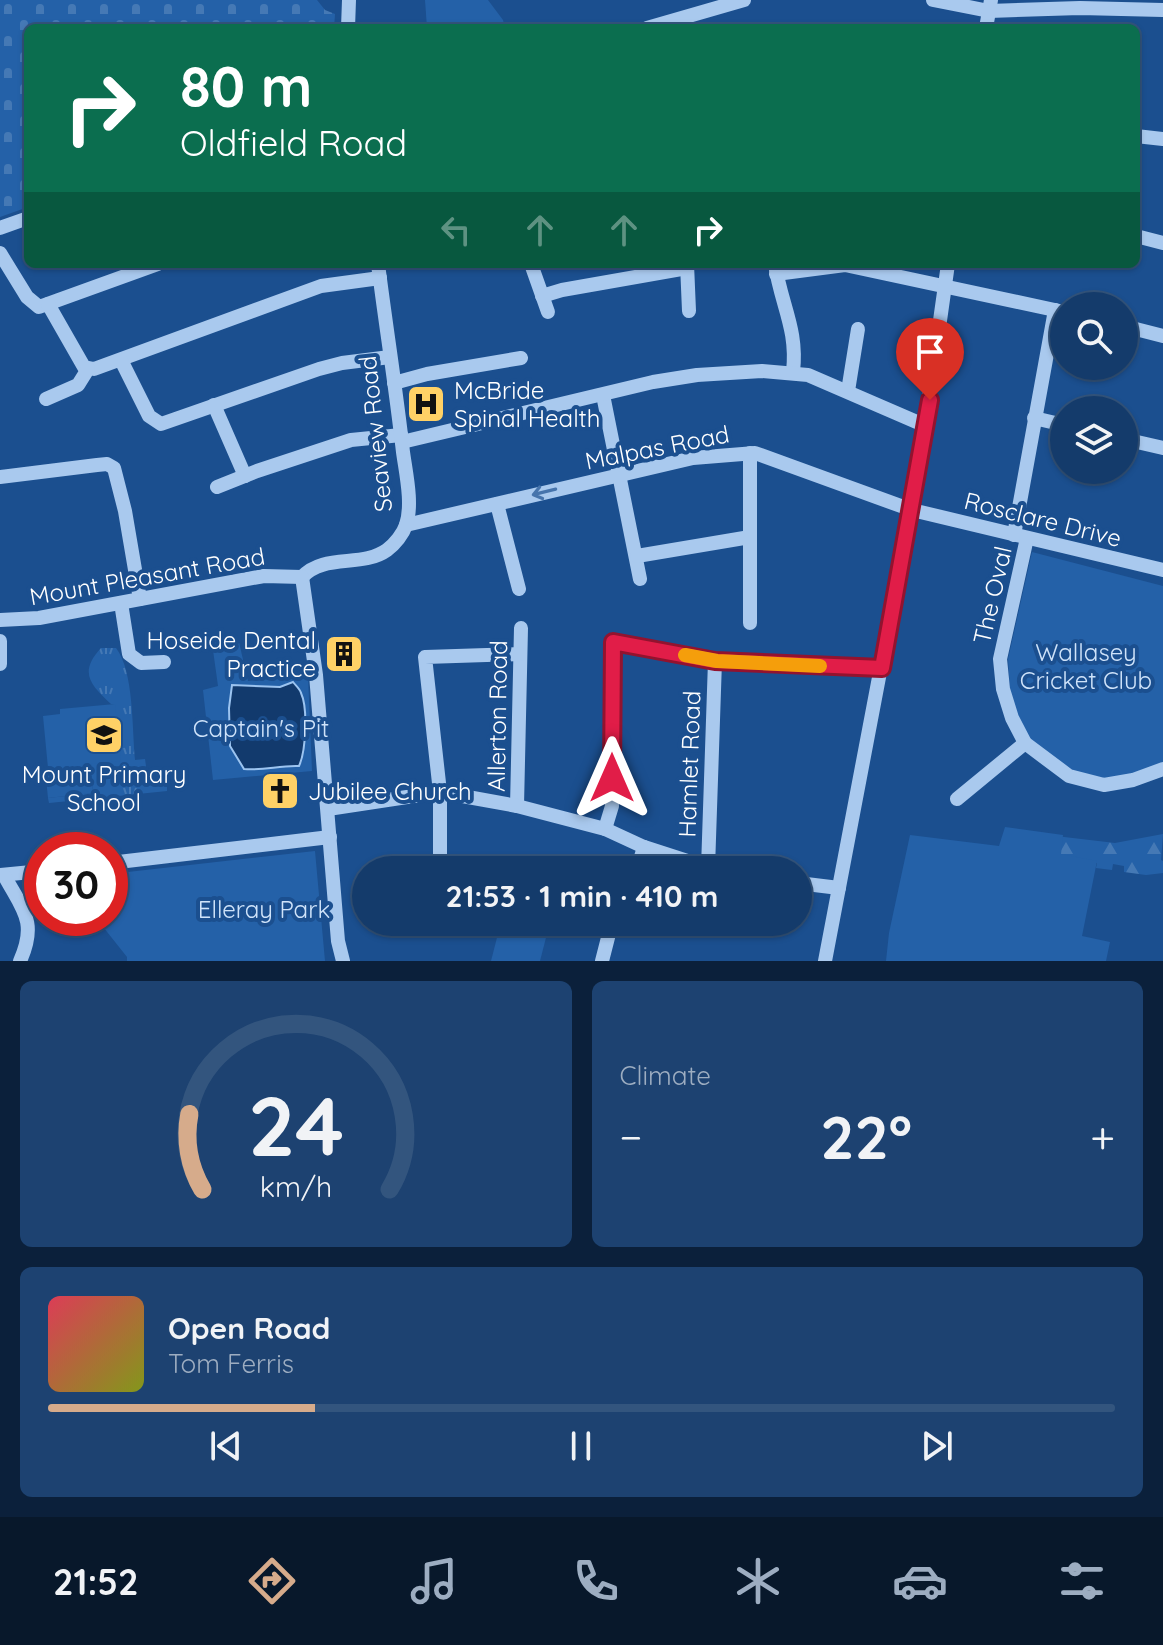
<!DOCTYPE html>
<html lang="en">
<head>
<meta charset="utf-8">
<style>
	:root { --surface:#143b6b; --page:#1d4271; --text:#f1f3f6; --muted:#9dadc1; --line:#33557e; --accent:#d6ab8b }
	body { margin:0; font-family:Quicksand,sans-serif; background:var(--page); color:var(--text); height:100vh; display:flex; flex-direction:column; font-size:30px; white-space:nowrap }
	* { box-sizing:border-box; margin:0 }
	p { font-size:26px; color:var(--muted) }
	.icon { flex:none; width:44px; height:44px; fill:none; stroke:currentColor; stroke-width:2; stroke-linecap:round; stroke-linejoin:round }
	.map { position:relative; height:961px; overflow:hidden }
	.sheet { display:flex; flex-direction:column; gap:20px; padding:20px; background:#0b203b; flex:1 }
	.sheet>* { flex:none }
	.guide { position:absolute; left:24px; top:24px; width:1116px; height:244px; border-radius:12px; box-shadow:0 2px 6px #0004,0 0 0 2px var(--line); background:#0b6e4f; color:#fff; overflow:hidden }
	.tools { position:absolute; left:1050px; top:292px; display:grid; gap:16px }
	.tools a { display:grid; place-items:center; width:88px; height:88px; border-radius:50%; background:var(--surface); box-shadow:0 2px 6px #0004,0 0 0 2px var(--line); font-size:40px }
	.speed { position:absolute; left:24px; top:832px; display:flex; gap:16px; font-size:40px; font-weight:700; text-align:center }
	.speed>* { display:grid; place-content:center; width:104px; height:104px; border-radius:50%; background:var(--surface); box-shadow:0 2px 6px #0004,0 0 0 2px var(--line); line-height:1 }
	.speed .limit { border:12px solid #d22; background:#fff; color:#111 }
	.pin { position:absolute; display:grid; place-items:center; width:68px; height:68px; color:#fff; margin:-82px -34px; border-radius:50% 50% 50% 0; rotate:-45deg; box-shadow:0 0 8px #0007 }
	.pin .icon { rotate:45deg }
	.me { position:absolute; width:88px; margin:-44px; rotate:0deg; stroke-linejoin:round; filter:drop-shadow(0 0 6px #0008) }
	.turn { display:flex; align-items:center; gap:28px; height:168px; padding:0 24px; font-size:36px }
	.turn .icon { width:104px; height:104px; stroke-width:2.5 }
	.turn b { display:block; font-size:56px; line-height:68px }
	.lanes { display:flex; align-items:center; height:76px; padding:0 24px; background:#0003; justify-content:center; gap:40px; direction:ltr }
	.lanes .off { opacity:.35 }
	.big { font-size:60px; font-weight:700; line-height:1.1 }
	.sheet .tile { flex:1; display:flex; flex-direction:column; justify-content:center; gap:12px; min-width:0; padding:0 28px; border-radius:12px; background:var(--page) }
	.sheet .dial { align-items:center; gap:0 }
	.dial svg { height:208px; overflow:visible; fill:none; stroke:var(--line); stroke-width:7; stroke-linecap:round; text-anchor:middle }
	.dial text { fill:var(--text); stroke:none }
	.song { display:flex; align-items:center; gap:24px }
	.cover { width:96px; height:96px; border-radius:12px; background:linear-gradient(135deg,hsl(350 70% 55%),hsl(70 70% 35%)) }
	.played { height:8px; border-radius:4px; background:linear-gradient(90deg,var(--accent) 25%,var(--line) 25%) }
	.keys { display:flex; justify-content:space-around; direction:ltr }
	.heat { display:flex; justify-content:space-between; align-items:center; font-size:44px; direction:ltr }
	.sheet .tiles { flex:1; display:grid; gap:20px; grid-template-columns:1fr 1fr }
	.tile:last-child { grid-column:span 2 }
	.trip { position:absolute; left:352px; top:856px; width:460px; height:80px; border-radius:40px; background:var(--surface); box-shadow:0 2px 6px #0004,0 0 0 2px var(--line); font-weight:700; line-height:80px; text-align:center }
	.dock { display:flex; height:128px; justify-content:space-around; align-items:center; background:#08182b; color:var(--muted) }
	.dock .icon { width:56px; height:56px }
	.dock .active { color:var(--accent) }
	.dock b { font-size:36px; color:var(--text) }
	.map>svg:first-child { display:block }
	.grass { fill:url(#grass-tufts) }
	.forest { fill:url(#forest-firs) }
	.cemetery { fill:url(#cemetery-stones) }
	.park { fill:#2461a8 }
	.water { fill:#123a6d; stroke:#9cc4f0; stroke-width:2 }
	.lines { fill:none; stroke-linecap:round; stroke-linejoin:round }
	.minor { stroke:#a9c9ee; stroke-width:14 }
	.oneway { stroke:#4674ac }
	.route-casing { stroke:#92132f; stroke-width:20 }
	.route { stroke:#e11d48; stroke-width:14 }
	.slow { stroke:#f59e0b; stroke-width:14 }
	.labels { text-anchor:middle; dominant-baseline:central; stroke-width:8; stroke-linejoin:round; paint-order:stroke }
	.poi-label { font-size:24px; fill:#fff; stroke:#1b4f8f; text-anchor:start }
	.street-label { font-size:24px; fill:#fff; stroke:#1b4f8f }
	.park-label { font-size:24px; fill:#cfe3fa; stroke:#1b4f8f }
</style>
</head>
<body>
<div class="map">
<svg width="1163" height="961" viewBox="0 0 1163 961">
	<defs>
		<pattern id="grass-tufts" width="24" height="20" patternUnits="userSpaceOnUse" patternTransform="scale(2)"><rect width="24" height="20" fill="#2461a8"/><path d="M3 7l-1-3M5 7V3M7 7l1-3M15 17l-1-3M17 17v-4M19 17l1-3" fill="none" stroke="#4579b5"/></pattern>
		<pattern id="forest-firs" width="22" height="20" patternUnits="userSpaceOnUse" patternTransform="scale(2)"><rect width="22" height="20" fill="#2461a8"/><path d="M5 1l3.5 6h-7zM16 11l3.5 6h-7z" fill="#4579b5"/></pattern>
		<pattern id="cemetery-stones" width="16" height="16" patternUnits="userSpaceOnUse" patternTransform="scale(2)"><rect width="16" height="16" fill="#2461a8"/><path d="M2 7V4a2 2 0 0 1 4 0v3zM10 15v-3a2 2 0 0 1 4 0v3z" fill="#4579b5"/></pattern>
	</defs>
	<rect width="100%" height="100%" fill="#1b4f8f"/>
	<!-- grass -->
	<path class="grass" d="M101 648H116C134 671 132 729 135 760L145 759 148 781 167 780V791L49 803 48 798 93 793 91 764 114 704H111C91 685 78 673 101 648Z"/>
	<!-- forest -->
	<path class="forest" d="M1163 834 1161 860 1163 861V873L1146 875 1124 872V866L1113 864 1112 870 1096 868 1097 863 1043 852 1047 835 1115 843Z"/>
	<!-- cemetery -->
	<path class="cemetery" d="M0 0H317L325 10 335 14 334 28H28V207L0 217Z"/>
	<!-- park -->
	<g class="park">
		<path d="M425 0H488L503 20 505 28H427Z"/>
		<path d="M1032 552 1163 586V764L1160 767 1104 780 1074 772 1033 743 1021 727 1010 690 1008 659Z"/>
		<path d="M238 638 248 681 308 675 312 771 213 780 203 690 218 686 212 643Z"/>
		<path d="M115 704 121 761 91 764 93 793 48 798 45 769 48 768 43 716 60 714V709Z"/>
		<path d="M1005 827 1063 835 1061 854 1097 861 1082 936 1110 942 1106 961H886L889 933 910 835 999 846Z"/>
		<path d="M315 851 325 961H127V957L96 918H110V874Z"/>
		<path d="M501 922H550L540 961H491Z"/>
	</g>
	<!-- water -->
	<path class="water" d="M293 682C296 686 300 689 301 693 308 708 306 751 299 766 280 765 263 771 244 769L230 746 229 708 232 685 280 687Z"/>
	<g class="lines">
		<!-- minor -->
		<g class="minor">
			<path d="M933 0 989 11 1080 8 1163 10"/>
			<path d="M348 28 349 0"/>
			<path d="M647 28 744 0"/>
			<path d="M986 28 991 0"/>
			<path d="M1136 136 1163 139"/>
			<path d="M0 228 28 218"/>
			<path d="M1136 236 1163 243"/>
			<path d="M0 253 27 297 39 307 158 264"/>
			<path d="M531 264 548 312"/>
			<path d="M687 264 689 311"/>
			<path d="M775 264C781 305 798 329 793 372"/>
			<path d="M776 274 845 265 1064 312"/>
			<path d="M542 296 562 290 687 268"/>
			<path d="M48 304 84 367 94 369 321 286 380 278"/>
			<path d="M1124 326 1163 336"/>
			<path d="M121 360 149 416 161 424 319 369 342 363 390 357"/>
			<path d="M394 383 427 374 521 358"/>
			<path d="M848 391 858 329"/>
			<path d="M603 395 640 579"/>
			<path d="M46 399 78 385 88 369"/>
			<path d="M214 405 245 476"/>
			<path d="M1034 418 1064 425"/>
			<path d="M1124 439 1163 448"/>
			<path d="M402 442 653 382 697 375 762 371 808 375 926 426"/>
			<path d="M0 477 97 465 107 464 114 468 125 511 140 599"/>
			<path d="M217 487 257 471 351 440 401 435"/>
			<path d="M497 504 519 589"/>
			<path d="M406 525 693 458 755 453 912 510 1163 570"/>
			<path d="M1014 535 1055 310"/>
			<path d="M1027 538 1000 659 1003 689 1012 718 1025 743 1069 776 1104 785 1133 780 1163 769"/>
			<path d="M637 556 750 537"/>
			<path d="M302 577 316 675 338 941 343 961"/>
			<path d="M302 577C324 553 362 568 387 550 395 544 403 534 406 525 413 504 406 474 403 452 396 389 386 327 378 264"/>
			<path d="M121 603 129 654 141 663 164 662"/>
			<path d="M0 620 39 618 264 576 302 577"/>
			<path d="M750 623V453"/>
			<path d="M0 641V664"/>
			<path d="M957 799 1025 743"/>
			<path d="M517 806 521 628"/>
			<path d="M328 809 440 792 517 806 605 829 644 847 715 870"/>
			<path d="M605 829 612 806 613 642 715 661 882 668"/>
			<path d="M110 863 330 837"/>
			<path d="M708 868 715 661"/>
			<path d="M440 870V792L425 657 520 654"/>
			<path d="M637 870 644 847"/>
			<path d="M0 875 42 871"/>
			<path d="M4 875C22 909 38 921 20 961"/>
			<path d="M798 883 839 888"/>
			<path d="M439 930V922"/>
			<path d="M602 961 612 922"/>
			<path d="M825 961 920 462 948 264"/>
		</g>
	</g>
	<!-- one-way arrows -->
	<defs><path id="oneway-shaft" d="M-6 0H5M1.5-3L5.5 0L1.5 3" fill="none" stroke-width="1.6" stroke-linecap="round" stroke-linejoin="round" transform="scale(2)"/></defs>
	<use class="oneway" href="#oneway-shaft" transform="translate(544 492) rotate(166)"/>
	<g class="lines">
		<!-- route casing -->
		<g class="route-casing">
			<path id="route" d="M612 778 613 642 715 661 882 668 930 400"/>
		</g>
		<!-- route -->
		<use href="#route" class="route"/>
		<!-- slow -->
		<path class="slow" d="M685 655 717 661 820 666"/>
	</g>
	<!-- icons -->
	<defs>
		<g id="hospital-square" transform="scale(2)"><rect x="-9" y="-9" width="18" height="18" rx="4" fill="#ffd166" stroke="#1b4f8f"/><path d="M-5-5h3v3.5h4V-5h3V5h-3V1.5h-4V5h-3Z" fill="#111"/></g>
		<g id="building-square" transform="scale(2)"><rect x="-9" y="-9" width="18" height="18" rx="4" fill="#ffd166" stroke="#1b4f8f"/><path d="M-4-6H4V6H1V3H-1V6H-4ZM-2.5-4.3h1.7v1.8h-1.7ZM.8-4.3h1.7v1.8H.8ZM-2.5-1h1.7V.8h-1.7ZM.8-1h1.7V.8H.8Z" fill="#111"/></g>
		<g id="school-square" transform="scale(2)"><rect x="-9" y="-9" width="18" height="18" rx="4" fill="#ffd166" stroke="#1b4f8f"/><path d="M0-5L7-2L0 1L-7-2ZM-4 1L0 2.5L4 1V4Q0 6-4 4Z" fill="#111"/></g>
		<g id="church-square" transform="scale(2)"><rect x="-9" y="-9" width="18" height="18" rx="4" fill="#ffd166" stroke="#1b4f8f"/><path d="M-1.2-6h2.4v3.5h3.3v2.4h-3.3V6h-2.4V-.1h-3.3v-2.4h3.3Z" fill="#111"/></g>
	</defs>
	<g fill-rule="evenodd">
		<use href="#hospital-square" x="426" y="404"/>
		<use href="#building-square" x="344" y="654"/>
		<use href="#school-square" x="104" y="735"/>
		<use href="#church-square" x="280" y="791"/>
	</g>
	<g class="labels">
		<!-- poi labels -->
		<g class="poi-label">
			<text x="454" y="390">McBride<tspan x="454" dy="28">Spinal Health</tspan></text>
			<text x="316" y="640" text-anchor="end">Hoseide Dental<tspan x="316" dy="28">Practice</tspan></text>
			<text x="104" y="774" text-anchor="middle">Mount Primary<tspan x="104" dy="28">School</tspan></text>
			<text x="308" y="791">Jubilee Church</text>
		</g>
		<!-- street labels -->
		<g class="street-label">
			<text transform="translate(375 434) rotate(-96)">Seaview Road</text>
			<text transform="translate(657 447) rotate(-11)">Malpas Road</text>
			<text transform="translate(1043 519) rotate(14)">Rosclare Drive</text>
			<text transform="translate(147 576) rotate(-10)">Mount Pleasant Road</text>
			<text transform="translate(992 595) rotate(-77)">The Oval</text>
			<text transform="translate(497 716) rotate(-89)">Allerton Road</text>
			<text transform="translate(689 764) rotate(-88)">Hamlet Road</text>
		</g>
		<!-- park labels -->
		<g class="park-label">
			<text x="1086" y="652">Wallasey<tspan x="1086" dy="28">Cricket Club</tspan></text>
			<text x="261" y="728">Captain's Pit</text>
			<text x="264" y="909">Elleray Park</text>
		</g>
	</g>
</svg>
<div class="tools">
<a><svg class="icon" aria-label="search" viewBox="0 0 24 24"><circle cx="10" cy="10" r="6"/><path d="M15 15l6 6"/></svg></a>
<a><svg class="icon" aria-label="layers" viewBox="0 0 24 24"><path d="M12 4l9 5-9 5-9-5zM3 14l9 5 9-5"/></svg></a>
</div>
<div class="speed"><div class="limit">30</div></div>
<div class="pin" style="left:930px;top:400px;background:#d93025"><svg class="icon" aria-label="arrive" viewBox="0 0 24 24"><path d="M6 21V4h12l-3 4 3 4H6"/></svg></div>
<svg class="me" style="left:612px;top:778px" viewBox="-20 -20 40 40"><path d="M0-17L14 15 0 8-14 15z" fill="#e11d48" stroke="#fff" stroke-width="4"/></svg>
<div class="trip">21:53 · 1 min · 410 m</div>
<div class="guide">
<div class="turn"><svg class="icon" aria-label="right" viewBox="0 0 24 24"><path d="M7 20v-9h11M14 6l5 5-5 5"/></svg><div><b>80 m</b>Oldfield Road</div></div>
<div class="lanes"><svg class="icon off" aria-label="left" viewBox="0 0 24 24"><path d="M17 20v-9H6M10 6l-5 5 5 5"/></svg><svg class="icon off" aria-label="ahead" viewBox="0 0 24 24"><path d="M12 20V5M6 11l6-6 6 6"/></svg><svg class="icon off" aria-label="ahead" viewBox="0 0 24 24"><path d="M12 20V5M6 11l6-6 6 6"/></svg><svg class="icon" aria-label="right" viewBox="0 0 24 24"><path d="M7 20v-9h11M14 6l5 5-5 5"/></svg></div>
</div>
</div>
<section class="sheet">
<div class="tiles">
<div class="tile dial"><svg viewBox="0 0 100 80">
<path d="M14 69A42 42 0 1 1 86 69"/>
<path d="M14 69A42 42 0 0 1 9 40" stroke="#d6ab8b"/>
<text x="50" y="56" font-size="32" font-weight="700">24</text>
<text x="50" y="72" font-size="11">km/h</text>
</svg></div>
<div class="tile"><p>Climate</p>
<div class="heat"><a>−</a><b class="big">22°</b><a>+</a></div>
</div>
<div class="tile">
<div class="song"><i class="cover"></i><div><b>Open Road</b><p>Tom Ferris</p></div></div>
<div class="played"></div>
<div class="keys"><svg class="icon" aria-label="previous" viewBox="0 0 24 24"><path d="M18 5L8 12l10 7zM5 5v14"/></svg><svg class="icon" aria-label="pause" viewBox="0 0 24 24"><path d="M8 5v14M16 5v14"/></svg><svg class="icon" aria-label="next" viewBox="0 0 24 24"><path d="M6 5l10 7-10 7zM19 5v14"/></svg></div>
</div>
</div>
</section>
<nav class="dock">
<b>21:52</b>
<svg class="icon active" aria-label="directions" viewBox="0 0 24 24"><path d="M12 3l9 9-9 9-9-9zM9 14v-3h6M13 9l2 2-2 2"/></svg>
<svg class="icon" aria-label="music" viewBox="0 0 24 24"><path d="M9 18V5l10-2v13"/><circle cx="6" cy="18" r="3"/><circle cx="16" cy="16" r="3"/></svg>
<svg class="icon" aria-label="phone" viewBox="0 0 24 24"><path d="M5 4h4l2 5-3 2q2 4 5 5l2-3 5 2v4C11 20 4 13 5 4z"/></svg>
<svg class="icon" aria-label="climate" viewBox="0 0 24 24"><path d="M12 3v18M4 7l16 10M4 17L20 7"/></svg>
<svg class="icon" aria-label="car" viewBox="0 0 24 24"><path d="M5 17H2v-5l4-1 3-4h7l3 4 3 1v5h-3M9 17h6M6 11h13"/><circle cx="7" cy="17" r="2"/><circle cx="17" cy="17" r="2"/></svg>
<svg class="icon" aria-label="filters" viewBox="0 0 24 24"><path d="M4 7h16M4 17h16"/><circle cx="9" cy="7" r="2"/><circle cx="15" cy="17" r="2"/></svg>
</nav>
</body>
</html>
